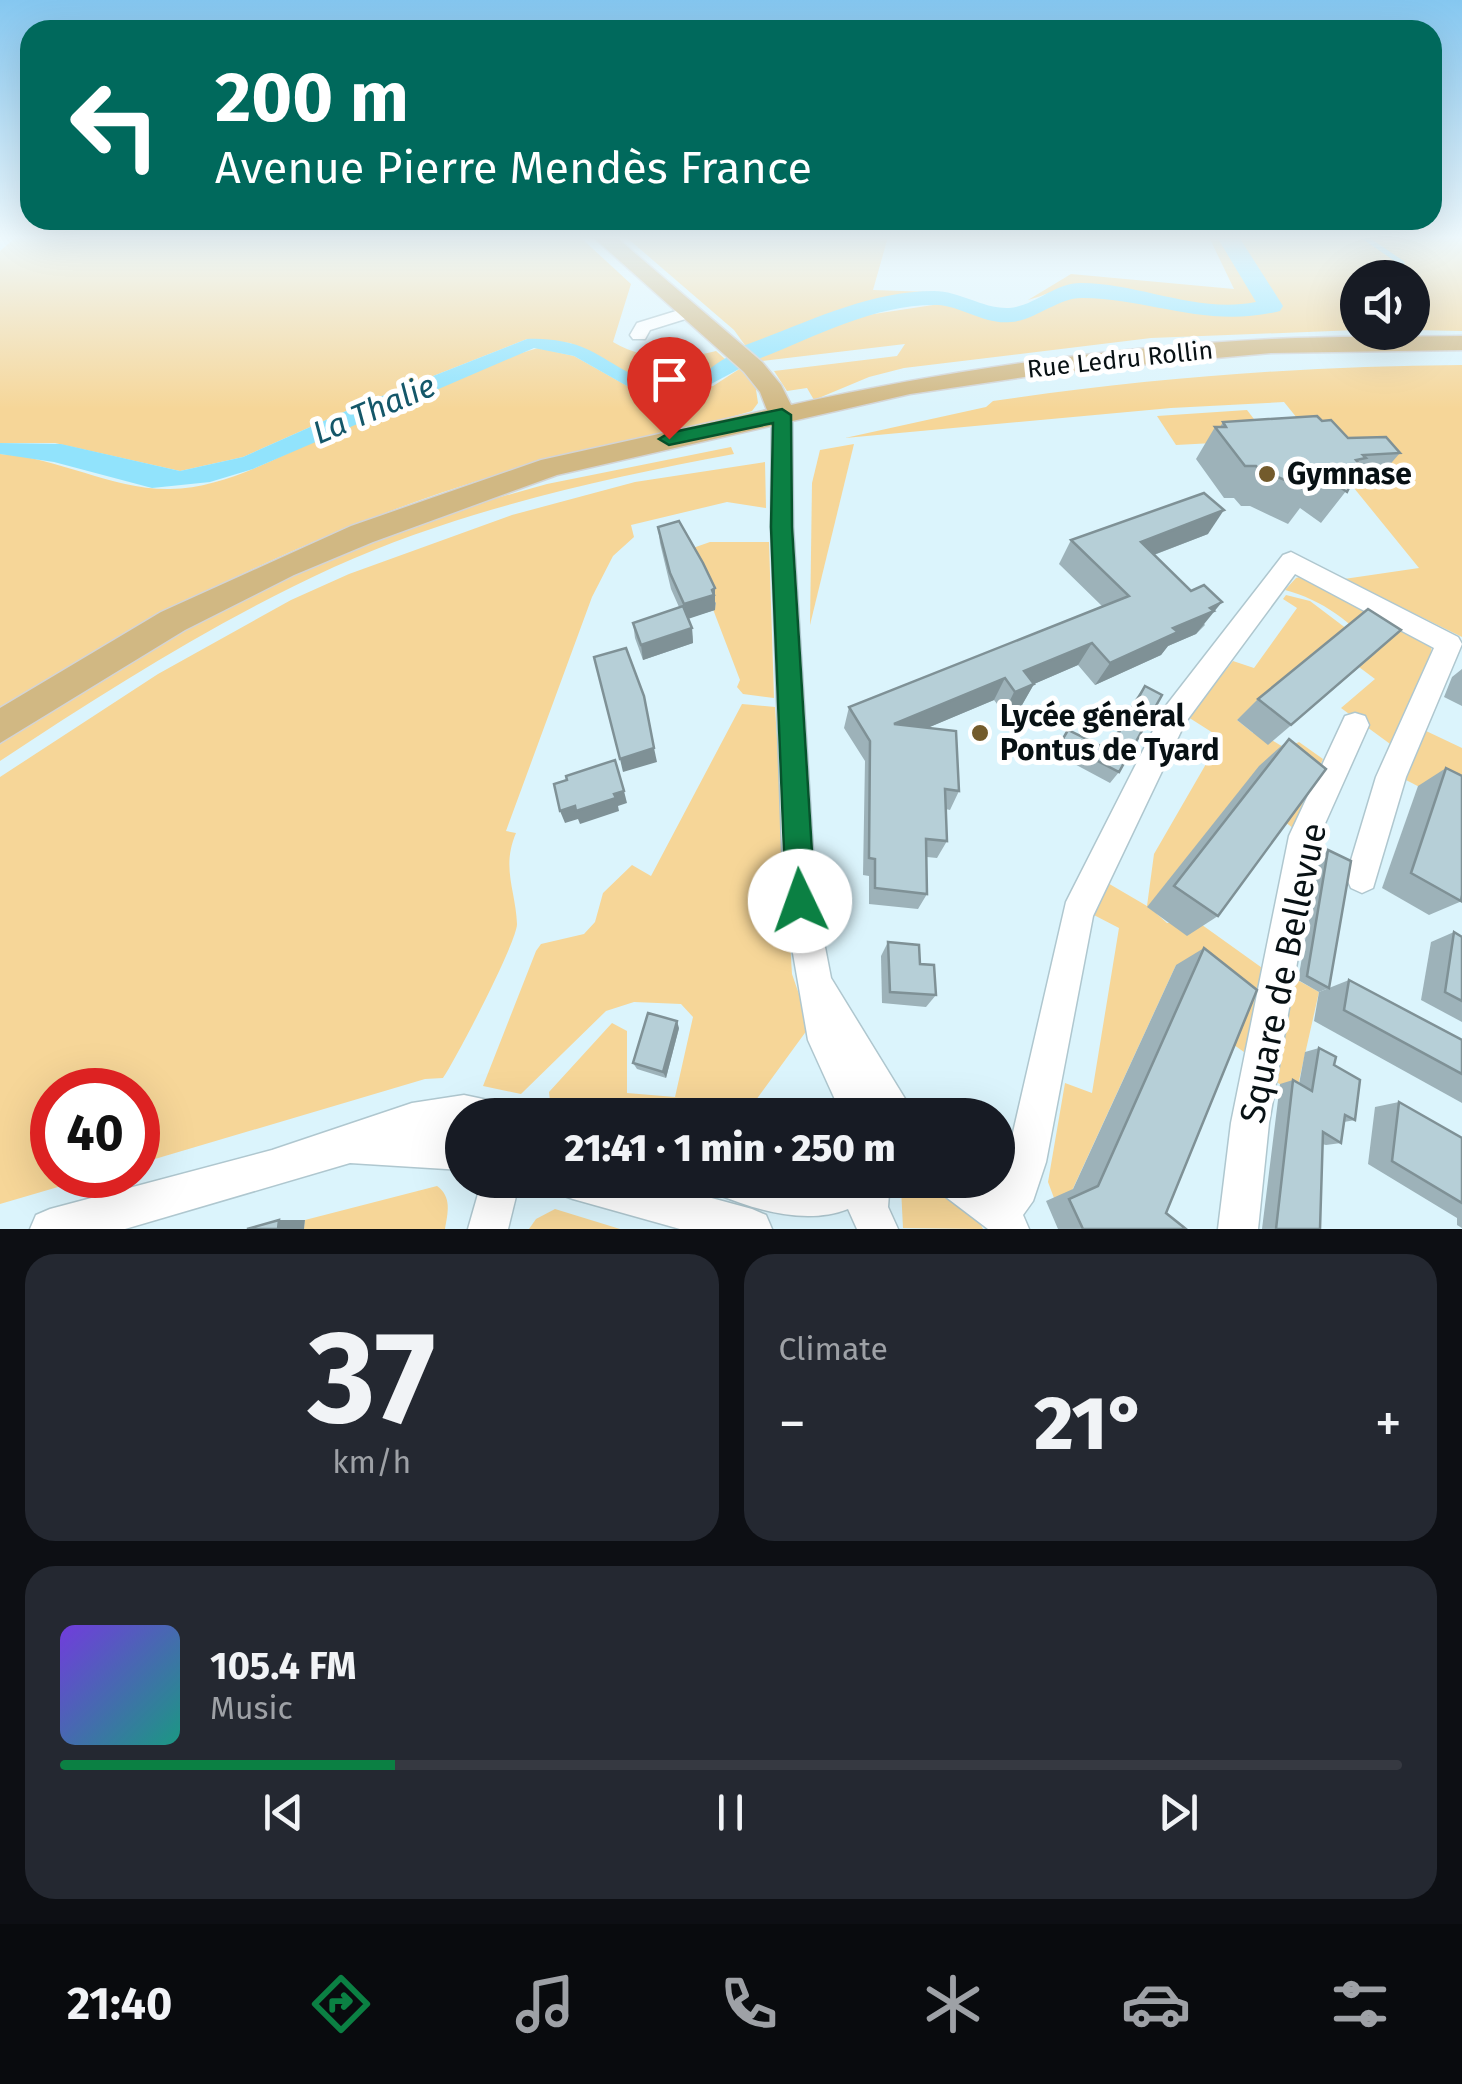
<!DOCTYPE html>
<html lang="en">
<head>
<meta charset="utf-8">
<style>
	:root { --surface:#171b24; --page:#242831; --text:#f1f3f6; --muted:#9ea1a6; --line:#363941; --accent:#0b8043 }
	body { margin:0; font-family:"Fira Sans",sans-serif; background:var(--page); color:var(--text); height:100vh; display:flex; flex-direction:column; font-size:38px; white-space:nowrap }
	* { box-sizing:border-box; margin:0 }
	p { font-size:32px; color:var(--muted) }
	.icon { flex:none; width:55px; height:55px; fill:none; stroke:currentColor; stroke-width:2; stroke-linecap:round; stroke-linejoin:round }
	.map { position:relative; height:1229px; overflow:hidden }
	.drawer { display:flex; flex-direction:column; gap:25px; padding:25px; background:#0d0f14; flex:1 }
	.drawer>* { flex:none }
	.top-card { position:absolute; left:20px; top:20px; width:1422px; height:210px; border-radius:30px; box-shadow:0 10px 40px #0002; background:#00695c; color:#fff; overflow:hidden }
	.fabs { position:absolute; left:1340px; top:260px; display:grid; gap:20px }
	.fabs a { display:grid; place-items:center; width:90px; height:90px; border-radius:50%; background:var(--surface); box-shadow:0 10px 40px #0002; font-size:50px }
	.speed { position:absolute; left:30px; top:1068px; display:flex; gap:20px; font-size:50px; font-weight:700; text-align:center }
	.speed>* { display:grid; place-content:center; width:130px; height:130px; border-radius:50%; background:var(--surface); box-shadow:0 10px 40px #0002; line-height:1 }
	.speed .limit { border:15px solid #d22; background:#fff; color:#111 }
	.pin { position:absolute; display:grid; place-items:center; width:85px; height:85px; color:#fff; margin:-102px -42px; border-radius:50% 50% 50% 0; rotate:-45deg; box-shadow:0 0 10px #0007 }
	.pin .icon { rotate:45deg }
	.me { position:absolute; width:110px; margin:-55px; rotate:357deg; stroke-linejoin:round; filter:drop-shadow(0 0 8px #0008) }
	.turn { display:flex; align-items:center; gap:35px; height:210px; padding:0 30px; font-size:45px }
	.turn .icon { width:130px; height:130px; stroke-width:2.5 }
	.turn b { display:block; font-size:70px; line-height:85px }
	.big { font-size:75px; font-weight:800; line-height:1.1 }
	.drawer .card { flex:1; display:flex; flex-direction:column; justify-content:center; gap:15px; min-width:0; padding:0 35px; border-radius:30px; background:var(--page) }
	.drawer .dial { align-items:center; gap:0 }
	.dial b { font-size:130px; line-height:1 }
	.song { display:flex; align-items:center; gap:30px }
	.cover { width:120px; height:120px; border-radius:15px; background:linear-gradient(135deg,hsl(260 70% 55%),hsl(170 70% 35%)) }
	.played { height:10px; border-radius:5px; background:linear-gradient(90deg,var(--accent) 25%,var(--line) 25%) }
	.keys { display:flex; justify-content:space-around; direction:ltr }
	.heat { display:flex; justify-content:space-between; align-items:center; font-size:55px; direction:ltr }
	.drawer .tiles { flex:1; display:grid; gap:25px; grid-template-columns:1fr 1fr }
	.card:last-child { grid-column:span 2 }
	.trip { position:absolute; left:445px; top:1098px; width:570px; height:100px; border-radius:50px; background:var(--surface); box-shadow:0 10px 40px #0002; font-weight:800; line-height:100px; text-align:center }
	.menu { display:flex; height:160px; justify-content:space-around; align-items:center; background:#090b0e; color:var(--muted) }
	.menu .icon { width:70px; height:70px }
	.menu .selected { color:var(--accent) }
	.menu b { font-size:45px; color:var(--text) }
	.map>svg:first-child { display:block }
	.green { fill:#f6d698 }
	.water { fill:#91e3fc }
	.lines { fill:none; stroke-linecap:round; stroke-linejoin:round }
	.stream { stroke:#91e3fc; stroke-width:5 }
	.river { fill:#91e3fc; fill-rule:evenodd }
	.minor-casing { stroke:#afc7cf; stroke-width:3 }
	.major-casing { stroke:#d3d4d5; stroke-width:3 }
	.minor { fill:#fff; fill-rule:evenodd }
	.major { fill:#d1b883; fill-rule:evenodd }
	.wall { fill:#9db2b9 }
	.shaded-wall { fill:#7f9196 }
	.building { fill:#b6cfd7; stroke:#7f9196; stroke-width:2.5 }
	.route { fill:#0b8043; stroke:#07532c; stroke-width:2.5 }
	.poi-dot { fill:#735b2c; stroke:#fff; stroke-width:4 }
	.labels { text-anchor:middle; dominant-baseline:central; stroke-width:10; stroke-linejoin:round; paint-order:stroke }
	.far-street-label { font-size:25px; fill:#081114; stroke:#fff }
	.poi-label { font-size:30px; font-weight:bold; fill:#081114; stroke:#fff; text-anchor:start }
	.water-label { font-size:32px; font-style:italic; fill:#145769; stroke:#fff }
	.near-street-label { font-size:35px; fill:#081114; stroke:#fff }
</style>
</head>
<body>
<div class="map">
<svg width="1462" height="1229" viewBox="0 0 1462 1229">
	<rect width="100%" height="100%" fill="#dbf4fc"/>
	<!-- green -->
	<g class="green">
		<path d="M16 237H580L631 284 613 342C648 362 678 360 716 351L725 359 696 379 660 384 644 381 570 343 527 339 362 404 243 457 180 471 55 443H0V251Z"/>
		<path d="M626 237H888L873 290 930 292 844 309 814 325 747 348 734 330Z"/>
		<path d="M1209 237H1222L1263 302C1203 320 1132 279 1074 286 1059 288 1043 296 1028 300L1071 274 1234 289Z"/>
		<path d="M1234 237H1462V331L1413 330 1412 278H1358L1357 330 1151 338 904 368 869 377 814 400 807 388 787 391 774 371 897 356 905 344 762 361 757 356 861 316 946 303 1013 320 1045 309 1071 294 1085 293C1147 301 1215 325 1277 310Z"/>
		<path d="M538 348 574 356 638 392 713 386 741 368 755 383 758 403 752 411C665 437 574 451 487 478 315 531 151 612 0 710V454C58 457 112 490 170 489 223 488 274 459 321 438 391 406 464 369 538 348Z"/>
		<path d="M1462 365V637L1344 579 1419 568 1284 402 1171 408 845 438 986 407 993 401C1149 378 1304 366 1462 365Z"/>
		<path d="M1247 410 1270 440 1176 445 1157 416Z"/>
		<path d="M854 444 810 625 812 483 820 450Z"/>
		<path d="M731 447 734 454C600 479 458 511 334 567 216 621 107 690 0 761V739L193 622 346 551 479 503 547 484Z"/>
		<path d="M765 462 766 508 727 502 631 525 634 537 613 556 592 597 506 831 516 833C501 868 516 891 517 924 517 942 456 1059 443 1078L425 1079 138 1164V1090H52V1175H99L0 1204V777L158 674 291 600 349 574 512 515 635 482Z"/>
		<path d="M710 542H769L774 698 743 694 737 687 740 680 690 549Z"/>
		<path d="M1303 576 1431 645 1432 656 1397 749 1341 708 1375 679 1359 667 1375 652C1353 622 1322 600 1285 590L1296 578Z"/>
		<path d="M1286 595 1310 601 1347 629 1237 720 1253 733 1257 731 1285 748 1299 742 1323 759 1293 828 1277 816 1148 906 1167 923 1198 922 1265 970 1244 1052 1214 1031 1176 965 1070 1195 1054 1198 1048 1182 1065 1083 1092 1093 1119 928 1090 913 1106 882 1147 906 1154 854 1221 738 1188 717 1233 661 1254 668 1297 608 1283 599Z"/>
		<path d="M742 704 775 707 792 974 810 1026 745 1115H607L550 1101 549 1092 612 1023 627 1031V1093L675 1097 693 1017 681 1004 634 1002 606 1011 521 1094 483 1086 536 951 541 944 584 934 595 922 603 893 632 865 651 876Z"/>
		<path d="M1424 730 1462 748V809L1406 780Z"/>
		<path d="M1292 977 1319 992 1296 1094 1270 1078Z"/>
		<path d="M921 1182C945 1183 974 1208 983 1229L903 1228 901 1188Z"/>
		<path d="M437 1186C452 1197 448 1212 445 1229H304L305 1220Z"/>
		<path d="M555 1209 620 1229H529L536 1219Z"/>
	</g>
	<!-- water -->
	<path class="water" d="M527 339C548 338 570 341 589 350 619 365 646 390 682 383 703 379 712 364 728 357L741 368 696 392 654 395 634 390 574 356 534 348 253 469 210 482 152 488 54 462 0 454V443L61 444 180 471 243 457 362 404Z"/>
	<g class="lines">
		<!-- stream -->
		<path class="stream" d="M1364 237 1402 263"/>
		<!-- river -->
		<path class="river" d="M1217 237H1239L1283 306 1280 311C1206 329 1153 299 1083 298 1059 297 1036 320 1011 322 984 325 962 306 937 305 875 304 817 336 761 358L752 360 739 352 743 346C804 324 867 291 934 291 960 291 983 309 1009 308 1035 306 1054 283 1081 283 1140 283 1197 314 1256 302Z"/>
		<!-- minor casing -->
		<g class="minor-casing">
			<g id="minor">
				<path d="M689 307 698 312 695 316 650 330 645 339H633L630 335 637 323Z"/>
				<path d="M782 409 792 415 793 527 816 901 831 978 915 1115H842L808 1040 784 901 771 527 772 415Z"/>
				<path d="M1291 552 1458 637 1462 644 1406 777 1373 888 1362 893 1351 888 1346 877 1376 777 1434 648 1295 574 1185 723 1093 916 1046 1162 1033 1201 1023 1215 1029 1229H988L942 1194 937 1180H989L996 1185 1003 1176 1066 902 1165 707 1283 555Z"/>
				<path d="M1355 713 1365 716 1369 725 1319 837 1269 1123 1258 1229H1218L1231 1123 1289 836 1345 716Z"/>
				<path d="M464 1095 497 1102 503 1115H462V1170L350 1163 125 1229H30L36 1215 50 1209 272 1150 412 1103Z"/>
				<path d="M482 1180H520L508 1229H468Z"/>
				<path d="M554 1180H645L752 1209 766 1215 772 1229H680L573 1199 559 1194Z"/>
				<path d="M712 1180H890L888 1207 898 1229H857L848 1209C807 1225 758 1211 717 1194Z"/>
			</g>
		</g>
		<!-- major casing -->
		<g class="major-casing">
			<path id="major" d="M593 237H616L762 362 781 385 791 405C949 370 1110 347 1272 339 1335 336 1399 337 1462 336V350L1271 353 1051 373 910 394 557 475 373 542 294 575 185 630 0 743V708L161 612 351 526 541 460 767 410 760 392 744 372Z"/>
		</g>
		<!-- minor -->
		<use href="#minor" class="minor"/>
		<!-- major -->
		<use href="#major" class="major"/>
	</g>
	<!-- wall -->
	<g class="wall">
		<path d="M1322 421 1348 438 1400 453 1372 485 1350 486 1321 523 1300 508 1288 524 1250 506H1241L1234 498H1224L1196 459 1215 427H1220L1223 422Z"/>
		<path d="M658 527 716 603 715 610 688 618 692 628 693 643 643 660 635 638 633 623 679 607 671 589 660 543Z"/>
		<path d="M1208 534 1154 555 1205 625 1196 634 1168 646 1161 655 1095 685 1078 665 1034 684 1022 705 1004 713 994 700 927 728 959 791 950 810 946 809 947 841 937 858 927 857V894L918 909 869 904V876L863 875 865 761 844 728 849 707 1103 607 1059 564 1071 540Z"/>
		<path d="M1376 653 1268 745 1237 720 1258 699Z"/>
		<path d="M1462 669V706L1444 697 1452 677Z"/>
		<path d="M1145 686 1119 772 1110 783 1054 753 1068 730 1107 749 1136 698Z"/>
		<path d="M1289 739 1218 916 1187 936 1147 907 1259 766Z"/>
		<path d="M1446 768 1462 776V901L1429 915 1382 888 1418 786Z"/>
		<path d="M1328 850 1329 988 1319 992 1298 980 1320 856Z"/>
		<path d="M1454 932 1462 937V1022L1421 1000 1431 942Z"/>
		<path d="M888 942 920 964 936 995 926 1007 882 1003 881 956Z"/>
		<path d="M1204 948 1166 1213 1186 1229H1058L1046 1201 1073 1189 1176 965Z"/>
		<path d="M1349 980 1462 1040V1103L1314 1021 1319 992Z"/>
		<path d="M679 1028 666 1078 637 1069 633 1063Z"/>
		<path d="M1319 1048 1334 1065 1355 1120 1344 1122 1341 1143 1326 1145 1322 1144 1320 1229H1262L1280 1084 1293 1080 1299 1084 1305 1052Z"/>
		<path d="M1399 1102 1462 1138V1228L1457 1225V1218L1368 1164 1375 1107Z"/>
	</g>
	<!-- shaded-wall -->
	<g class="shaded-wall">
		<path d="M1224 510 1208 534 1127 565 1141 542Z"/>
		<path d="M715 588V610L685 620 684 604Z"/>
		<path d="M1222 602 1196 634 1168 646 1161 655 1095 685 1110 663Z"/>
		<path d="M692 628 693 643 643 660 641 645Z"/>
		<path d="M1092 643 1078 665 1034 684 1022 705 1004 713 1024 671Z"/>
		<path d="M1005 678 994 700 887 745 894 724Z"/>
		<path d="M654 748 657 762 623 772 620 759Z"/>
		<path d="M624 791 627 803 618 806 619 811 580 824 578 819 565 823 560 811Z"/>
		<path d="M677 1021 679 1028 666 1078 663 1072Z"/>
		<path d="M279 1220H305L304 1229H278Z"/>
	</g>
	<!-- building -->
	<g class="building">
		<path d="M1317 416 1322 421 1331 420 1348 438 1386 437 1400 453 1363 455 1366 458 1356 460 1360 465 1347 492 1308 465 1313 492 1273 475H1263L1256 466H1245L1215 427H1226L1223 422Z"/>
		<path d="M1204 493 1224 510 1141 542 1191 591 1204 585 1222 602 1210 608 1214 611 1173 628 1178 632 1110 663 1092 643 1024 671 1034 684 1015 692 1005 678 894 724 956 731 959 791 945 789 947 841 926 839 927 894 875 888V859L869 858 870 741 849 707 1129 596 1071 540Z"/>
		<path d="M679 521 703 563 715 588 712 590 714 595 684 604 670 573 658 527Z"/>
		<path d="M683 606 692 628 641 645 633 623Z"/>
		<path d="M1368 609 1401 630 1291 725 1258 699Z"/>
		<path d="M626 648 644 696 654 748 620 759 594 657Z"/>
		<path d="M1145 686 1162 695 1119 772 1061 742 1068 730 1109 750Z"/>
		<path d="M1289 739 1326 769 1218 916 1174 886Z"/>
		<path d="M615 760 624 791 614 794 616 798 576 811 575 806 560 811 554 784 567 780 566 776Z"/>
		<path d="M1446 768 1462 776V895L1461 901 1411 873Z"/>
		<path d="M1328 850 1351 861 1329 988 1307 976Z"/>
		<path d="M1454 932 1462 937V1001L1445 992Z"/>
		<path d="M888 942 919 945 920 964 934 965 936 995 890 992Z"/>
		<path d="M1204 948 1257 990 1166 1213 1186 1229H1083L1069 1199 1098 1186Z"/>
		<path d="M1349 980 1462 1040V1074L1344 1010Z"/>
		<path d="M648 1013 677 1021 663 1072 633 1063Z"/>
		<path d="M1319 1048 1336 1057 1334 1065 1360 1080 1355 1120 1345 1115 1341 1143 1323 1132 1320 1229H1276L1293 1080 1312 1091Z"/>
		<path d="M1399 1102 1462 1138V1203L1392 1161Z"/>
		<path d="M279 1220 278 1229H247Z"/>
	</g>
	<!-- sky -->
	<linearGradient id="sky" x2="0" y2="1"><stop stop-color="#85c7f0"/><stop offset="0.58" stop-color="#effafe"/><stop offset="1" stop-color="#effafe" stop-opacity="0"/></linearGradient>
	<rect width="1462" height="409" fill="url(#sky)"/>
	<!-- route -->
	<path class="route" d="M782 409 791 415 792 527 815 901 811 912 800 916 790 912 786 901 771 527 773 423 669 445 659 439 669 433Z"/>
	<!-- markers -->
	<g class="poi-dot">
		<circle cx="1267" cy="474" r="10"/>
		<circle cx="980" cy="733" r="10"/>
	</g>
	<g class="labels">
		<!-- far-street labels -->
		<g class="far-street-label">
			<text transform="translate(1120 360) rotate(-6)">Rue Ledru Rollin</text>
		</g>
		<!-- poi labels -->
		<g class="poi-label">
			<text x="1287" y="474">Gymnase</text>
			<text x="1000" y="716">Lycée général<tspan x="1000" dy="34">Pontus de Tyard</tspan></text>
		</g>
		<!-- water labels -->
		<g class="water-label">
			<text transform="translate(374 409) rotate(-23)">La Thalie</text>
		</g>
		<!-- near-street labels -->
		<g class="near-street-label">
			<text transform="translate(1283 973) rotate(-78)">Square de Bellevue</text>
		</g>
	</g>
</svg>
<div class="fabs">
<a><svg class="icon" aria-label="sound" viewBox="0 0 24 24"><path d="M4 9h4l5-4v14l-5-4H4zM17 9q2 3 0 6"/></svg></a>
</div>
<div class="speed"><div class="limit">40</div></div>
<div class="pin" style="left:669px;top:439px;background:#d93025"><svg class="icon" aria-label="arrive" viewBox="0 0 24 24"><path d="M6 21V4h12l-3 4 3 4H6"/></svg></div>
<svg class="me" style="left:800px;top:901px" viewBox="-20 -20 40 40"><circle r="19" fill="#fff"/><path d="M0-13L10 11 0 6-10 11z" fill="#0b8043"/></svg>
<div class="trip">21:41 · 1 min · 250 m</div>
<div class="top-card">
<div class="turn"><svg class="icon" aria-label="left" viewBox="0 0 24 24"><path d="M17 20v-9H6M10 6l-5 5 5 5"/></svg><div><b>200 m</b>Avenue Pierre Mendès France</div></div>
</div>
</div>
<section class="drawer">
<div class="tiles">
<div class="card dial"><b>37</b><p>km/h</p></div>
<div class="card"><p>Climate</p>
<div class="heat"><a>−</a><b class="big">21°</b><a>+</a></div>
</div>
<div class="card">
<div class="song"><i class="cover"></i><div><b>105.4 FM</b><p>Music</p></div></div>
<div class="played"></div>
<div class="keys"><svg class="icon" aria-label="previous" viewBox="0 0 24 24"><path d="M18 5L8 12l10 7zM5 5v14"/></svg><svg class="icon" aria-label="pause" viewBox="0 0 24 24"><path d="M8 5v14M16 5v14"/></svg><svg class="icon" aria-label="next" viewBox="0 0 24 24"><path d="M6 5l10 7-10 7zM19 5v14"/></svg></div>
</div>
</div>
</section>
<nav class="menu">
<b>21:40</b>
<svg class="icon selected" aria-label="directions" viewBox="0 0 24 24"><path d="M12 3l9 9-9 9-9-9zM9 14v-3h6M13 9l2 2-2 2"/></svg>
<svg class="icon" aria-label="music" viewBox="0 0 24 24"><path d="M9 18V5l10-2v13"/><circle cx="6" cy="18" r="3"/><circle cx="16" cy="16" r="3"/></svg>
<svg class="icon" aria-label="phone" viewBox="0 0 24 24"><path d="M5 4h4l2 5-3 2q2 4 5 5l2-3 5 2v4C11 20 4 13 5 4z"/></svg>
<svg class="icon" aria-label="climate" viewBox="0 0 24 24"><path d="M12 3v18M4 7l16 10M4 17L20 7"/></svg>
<svg class="icon" aria-label="car" viewBox="0 0 24 24"><path d="M5 17H2v-5l4-1 3-4h7l3 4 3 1v5h-3M9 17h6M6 11h13"/><circle cx="7" cy="17" r="2"/><circle cx="17" cy="17" r="2"/></svg>
<svg class="icon" aria-label="filters" viewBox="0 0 24 24"><path d="M4 7h16M4 17h16"/><circle cx="9" cy="7" r="2"/><circle cx="15" cy="17" r="2"/></svg>
</nav>
</body>
</html>
